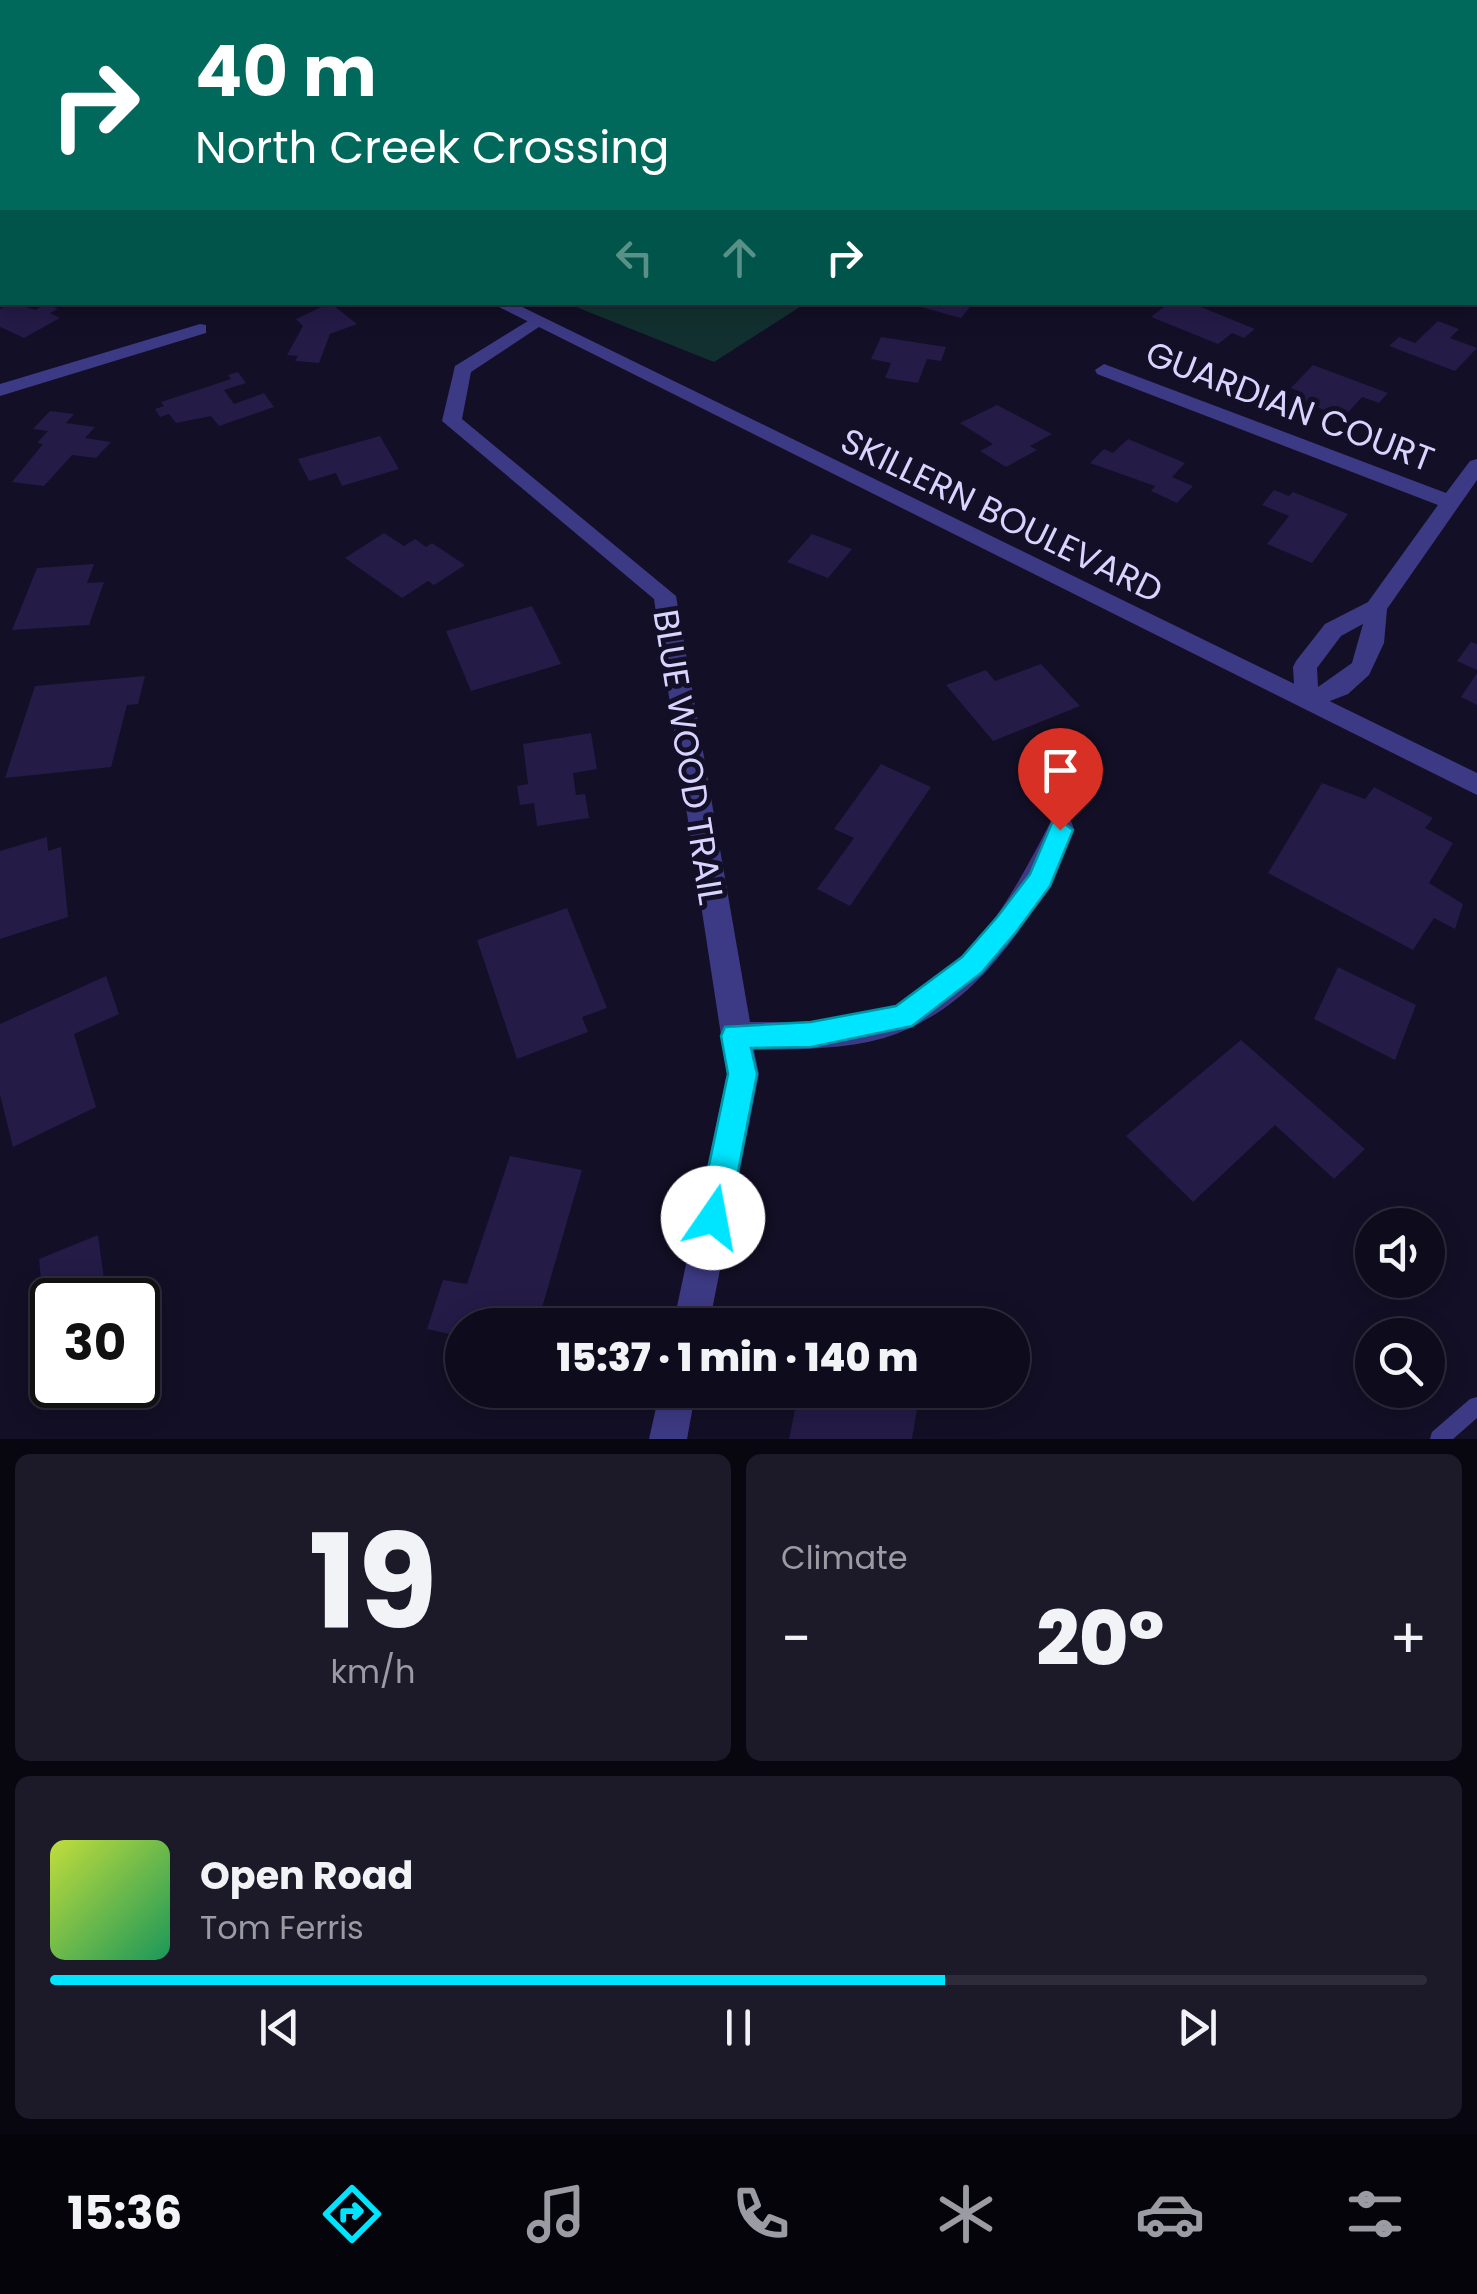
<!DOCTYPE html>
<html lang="en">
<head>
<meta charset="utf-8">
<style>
	:root { --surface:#0e0b1c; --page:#1c1929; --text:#f1f3f6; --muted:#9b9ba3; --line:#2e2b3b; --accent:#00e5ff }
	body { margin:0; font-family:Poppins,sans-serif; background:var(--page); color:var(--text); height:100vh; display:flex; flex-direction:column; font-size:38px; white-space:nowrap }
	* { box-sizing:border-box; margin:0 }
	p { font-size:32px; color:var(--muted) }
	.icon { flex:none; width:55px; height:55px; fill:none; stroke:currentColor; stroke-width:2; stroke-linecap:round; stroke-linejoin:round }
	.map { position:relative; height:1439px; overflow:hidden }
	.drawer { display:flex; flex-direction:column; gap:15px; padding:15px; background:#08060f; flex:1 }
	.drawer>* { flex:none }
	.guide { position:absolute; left:0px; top:0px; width:1478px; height:305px; box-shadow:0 5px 25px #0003,0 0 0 2px var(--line); background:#00695c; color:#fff; overflow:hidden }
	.tools { position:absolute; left:1355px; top:1208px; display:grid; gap:20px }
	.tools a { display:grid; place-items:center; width:90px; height:90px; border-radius:50%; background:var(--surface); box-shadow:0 5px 25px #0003,0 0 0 2px var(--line); font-size:50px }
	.speed { position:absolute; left:30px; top:1278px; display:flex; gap:20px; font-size:50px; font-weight:700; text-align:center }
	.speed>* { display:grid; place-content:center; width:130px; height:130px; border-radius:50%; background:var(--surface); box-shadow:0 5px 25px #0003,0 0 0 2px var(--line); line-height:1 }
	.speed .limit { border:5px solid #111; border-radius:15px; background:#fff; color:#111 }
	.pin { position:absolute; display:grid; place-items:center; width:85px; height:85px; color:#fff; margin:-102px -42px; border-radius:50% 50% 50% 0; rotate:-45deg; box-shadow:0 0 10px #0007 }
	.pin .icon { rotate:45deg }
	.me { position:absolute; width:110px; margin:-55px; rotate:12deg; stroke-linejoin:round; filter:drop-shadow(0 0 8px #0008) }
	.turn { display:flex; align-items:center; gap:35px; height:210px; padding:0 30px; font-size:45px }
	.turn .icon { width:130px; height:130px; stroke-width:2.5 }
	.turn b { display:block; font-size:70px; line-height:85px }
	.lanes { display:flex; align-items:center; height:95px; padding:0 30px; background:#0003; justify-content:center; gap:50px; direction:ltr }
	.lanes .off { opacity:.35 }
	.big { font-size:75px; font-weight:800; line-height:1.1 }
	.drawer .widget { flex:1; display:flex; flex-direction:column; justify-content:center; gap:15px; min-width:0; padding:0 35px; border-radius:15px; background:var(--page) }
	.drawer .dial { align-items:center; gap:0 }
	.dial b { font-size:130px; line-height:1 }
	.song { display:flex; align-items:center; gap:30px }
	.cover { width:120px; height:120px; border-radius:15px; background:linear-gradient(135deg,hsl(70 70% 55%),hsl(150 70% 35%)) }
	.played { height:10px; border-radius:5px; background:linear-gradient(90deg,var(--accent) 65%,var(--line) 65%) }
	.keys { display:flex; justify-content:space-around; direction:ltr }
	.heat { display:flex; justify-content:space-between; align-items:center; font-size:55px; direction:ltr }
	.drawer .tiles { flex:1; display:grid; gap:15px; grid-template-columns:1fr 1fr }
	.widget:last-child { grid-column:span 2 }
	.trip { position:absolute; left:445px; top:1308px; width:585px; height:100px; border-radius:50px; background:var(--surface); box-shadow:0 5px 25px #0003,0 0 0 2px var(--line); font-weight:800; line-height:100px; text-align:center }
	.tabs { display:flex; height:160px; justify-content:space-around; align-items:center; background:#06040b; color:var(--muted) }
	.tabs .icon { width:70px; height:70px }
	.tabs .current { color:var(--accent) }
	.tabs b { font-size:45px; color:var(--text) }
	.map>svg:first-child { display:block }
	.green { fill:#12302f }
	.building { fill:#241b47 }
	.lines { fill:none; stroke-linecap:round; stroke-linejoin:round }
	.service { fill:#3d3a85; fill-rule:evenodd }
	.minor { fill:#3d3a85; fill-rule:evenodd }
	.tertiary { fill:#3d3a85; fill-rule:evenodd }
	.route { fill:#00e5ff; stroke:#0095a6; stroke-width:2.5 }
	.labels { text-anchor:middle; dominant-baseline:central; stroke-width:10; stroke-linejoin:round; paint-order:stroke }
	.street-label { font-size:35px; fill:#d9d4ff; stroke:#130f26 }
</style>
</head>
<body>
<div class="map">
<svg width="1477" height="1439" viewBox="0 0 1477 1439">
	<rect width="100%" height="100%" fill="#130f26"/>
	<!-- green -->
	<g class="green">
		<path d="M82 0H480L484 2H84Z"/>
		<path d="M566 303H806L714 362Z"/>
	</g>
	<!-- building -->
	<g class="building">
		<path d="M11 302 35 310 47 304 58 309 50 313 60 318 24 338 0 327V309Z"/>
		<path d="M925 302H974L961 318 921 307Z"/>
		<path d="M1170 302H1207L1201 307 1255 329 1244 338 1232 333 1218 344 1151 317Z"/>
		<path d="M330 303 357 324 330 334 319 363 295 361 298 356 287 355 303 326 296 319Z"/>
		<path d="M1438 321 1459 329 1450 338 1477 348 1455 371 1389 346 1399 337 1415 343Z"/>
		<path d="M881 337 946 347 941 361 927 359 918 383 885 378 891 363 871 359Z"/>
		<path d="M1313 365 1388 393 1379 403 1362 397 1344 417 1297 400 1303 393 1291 388Z"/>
		<path d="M238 372 246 383 224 390 234 404 264 393 274 407 219 426 211 416 176 423 169 414 160 417 155 409 164 406 161 402 231 379 228 375Z"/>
		<path d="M997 405 1052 434 1030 446 1037 450 1006 467 980 451 993 444 960 423Z"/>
		<path d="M50 411 74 414 66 423 95 427 85 438 111 442 96 458 72 455 44 486 12 482 43 444 37 443 48 431 33 429Z"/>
		<path d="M380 436 399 469 342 486 336 473 309 481 298 459Z"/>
		<path d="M1128 439 1185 463 1172 477 1193 486 1177 503 1151 491 1155 486 1090 463 1104 449 1113 453Z"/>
		<path d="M1274 490 1289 496 1293 492 1348 514 1312 563 1267 544 1289 516 1262 505Z"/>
		<path d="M384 533 404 546 415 539 426 547 432 543 465 565 434 585 428 581 402 598 345 558Z"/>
		<path d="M812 534 852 549 828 578 787 562Z"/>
		<path d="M94 564 87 583 104 582 89 625 12 630 37 568Z"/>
		<path d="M532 606 561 664 471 691 446 631Z"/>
		<path d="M1471 642 1477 644V670L1457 661Z"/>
		<path d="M1041 664 1080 706 993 741 946 685 986 670 995 681Z"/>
		<path d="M1477 673V705L1461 697Z"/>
		<path d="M145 676 138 704 127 705 111 767 5 778 35 686Z"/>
		<path d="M591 733 597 769 573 773 576 795 585 794 589 818 537 826 534 803 520 805 517 786 528 784 523 744Z"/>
		<path d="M881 764 931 787 850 906 817 889 854 838 834 829Z"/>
		<path d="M1322 783 1365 799 1374 787 1433 818 1425 828 1453 843 1429 883 1463 904 1455 929 1434 918 1413 950 1268 873Z"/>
		<path d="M47 837 48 851 61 847 68 917 0 939V851Z"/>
		<path d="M567 908 607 1008 582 1017 588 1032 517 1059 477 940Z"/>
		<path d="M1338 967 1416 1005 1395 1060 1314 1019Z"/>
		<path d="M106 976 119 1014 74 1034 96 1107 13 1147 0 1095V1024Z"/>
		<path d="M1241 1040 1365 1149 1334 1179 1275 1125 1193 1202 1126 1136Z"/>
		<path d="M510 1156 582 1170 537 1325H462V1337L427 1329 443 1280 467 1284Z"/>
		<path d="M98 1235 107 1300H52L50 1368 39 1259Z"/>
		<path d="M52 1385H85L53 1399Z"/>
		<path d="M799 1390H920L912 1439H789Z"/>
	</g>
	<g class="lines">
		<!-- service -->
		<g class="service">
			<path d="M236 0H244L246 2H239Z"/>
			<path d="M1477 1397V1418L1453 1439H1430L1432 1432 1470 1399Z"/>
		</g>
		<!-- minor -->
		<g class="minor">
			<path d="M492 0H507L508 2H494Z"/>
			<path d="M1064 0H1080L1081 2H1066Z"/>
			<path d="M1263 0H1278L1279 2H1265Z"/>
			<path d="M1420 0H1432L1433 2H1421Z"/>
			<rect x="1475" y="50" width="2" height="9"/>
			<rect x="1475" y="75" width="2" height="8"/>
			<path d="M0 149 2 150V158L0 159Z"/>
			<rect x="1475" y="215" width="2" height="10"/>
			<path d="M536 316 542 317V325L471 372 462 419 676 596 750 1022C793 1022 838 1024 880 1011 965 986 1014 893 1051 821L1061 818 1071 821 1074 829C1037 914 979 1009 884 1038 842 1050 798 1049 754 1050L759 1074 709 1325H673L727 1074 654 599 442 421 455 366Z"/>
			<path d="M200 324 206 325V333L0 396V384Z"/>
			<path d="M1104 364 1446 493 1470 461 1477 459V480L1387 609 1384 643 1369 675 1348 694 1307 710 1295 701 1293 667 1296 661 1325 624 1368 602 1438 505 1097 374 1095 370ZM1363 624 1352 663 1318 687 1317 668 1341 636Z"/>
			<path d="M660 1390H696L687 1439H649Z"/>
		</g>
		<!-- tertiary -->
		<g class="tertiary">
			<path d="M64 0H76L77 2H65Z"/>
			<path d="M2 206V216L0 217V207Z"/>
			<path d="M489 302H512L1477 773V795Z"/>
		</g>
	</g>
	<!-- route -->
	<path class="route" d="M1060 820 1073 830 1050 886 1016 932 981 973 912 1026 811 1047 751 1048 757 1074 729 1218 724 1228 713 1233 702 1228 698 1218 728 1074 721 1036 725 1027 811 1022 896 1006 962 957 998 916 1030 874 1052 823Z"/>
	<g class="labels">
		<!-- street labels -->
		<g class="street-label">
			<text transform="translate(1290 406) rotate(21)">GUARDIAN COURT</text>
			<text transform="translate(1002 515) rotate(26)">SKILLERN BOULEVARD</text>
			<text transform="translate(689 757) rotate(81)">BLUE WOOD TRAIL</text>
		</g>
	</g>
</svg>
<div class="tools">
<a><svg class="icon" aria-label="sound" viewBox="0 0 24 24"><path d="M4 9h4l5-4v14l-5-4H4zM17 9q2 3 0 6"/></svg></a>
<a><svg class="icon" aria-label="search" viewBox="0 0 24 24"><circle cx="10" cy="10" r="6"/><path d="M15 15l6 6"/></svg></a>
</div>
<div class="speed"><div class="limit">30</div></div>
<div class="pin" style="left:1060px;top:830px;background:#d93025"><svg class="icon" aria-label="arrive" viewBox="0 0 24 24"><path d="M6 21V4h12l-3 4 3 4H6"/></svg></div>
<svg class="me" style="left:713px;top:1218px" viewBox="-20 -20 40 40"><circle r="19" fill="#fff"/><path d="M0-13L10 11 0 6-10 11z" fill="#00e5ff"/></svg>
<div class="trip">15:37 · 1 min · 140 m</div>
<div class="guide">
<div class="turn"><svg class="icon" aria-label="right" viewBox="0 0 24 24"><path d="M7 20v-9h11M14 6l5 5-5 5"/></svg><div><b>40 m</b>North Creek Crossing</div></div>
<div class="lanes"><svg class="icon off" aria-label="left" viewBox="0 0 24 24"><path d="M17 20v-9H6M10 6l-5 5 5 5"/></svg><svg class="icon off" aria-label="ahead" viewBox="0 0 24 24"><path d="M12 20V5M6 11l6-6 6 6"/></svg><svg class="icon" aria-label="right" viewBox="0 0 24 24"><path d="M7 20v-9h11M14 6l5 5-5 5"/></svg></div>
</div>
</div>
<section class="drawer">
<div class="tiles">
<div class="widget dial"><b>19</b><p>km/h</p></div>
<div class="widget"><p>Climate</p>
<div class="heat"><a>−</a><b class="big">20°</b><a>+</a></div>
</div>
<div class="widget">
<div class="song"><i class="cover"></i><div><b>Open Road</b><p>Tom Ferris</p></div></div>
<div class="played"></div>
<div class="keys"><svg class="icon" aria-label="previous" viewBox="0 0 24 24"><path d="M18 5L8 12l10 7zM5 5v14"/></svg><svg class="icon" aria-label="pause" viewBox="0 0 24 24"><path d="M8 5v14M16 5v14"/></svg><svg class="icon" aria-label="next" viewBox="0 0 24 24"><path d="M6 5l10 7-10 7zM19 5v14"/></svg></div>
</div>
</div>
</section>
<nav class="tabs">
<b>15:36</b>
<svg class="icon current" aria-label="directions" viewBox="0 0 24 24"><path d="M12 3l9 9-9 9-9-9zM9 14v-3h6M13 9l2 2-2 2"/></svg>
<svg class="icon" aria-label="music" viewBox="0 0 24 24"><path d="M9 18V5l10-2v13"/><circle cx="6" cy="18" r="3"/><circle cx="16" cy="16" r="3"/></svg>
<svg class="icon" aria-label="phone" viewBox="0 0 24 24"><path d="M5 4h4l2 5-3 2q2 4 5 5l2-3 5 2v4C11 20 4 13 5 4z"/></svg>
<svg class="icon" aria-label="climate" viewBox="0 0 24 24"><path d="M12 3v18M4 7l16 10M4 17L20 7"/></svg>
<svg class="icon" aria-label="car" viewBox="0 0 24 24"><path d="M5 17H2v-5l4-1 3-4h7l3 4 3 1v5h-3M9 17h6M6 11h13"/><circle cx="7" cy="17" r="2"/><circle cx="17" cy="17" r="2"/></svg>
<svg class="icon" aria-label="filters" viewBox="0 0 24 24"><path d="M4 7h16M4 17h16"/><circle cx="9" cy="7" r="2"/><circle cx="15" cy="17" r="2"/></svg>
</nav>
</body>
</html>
